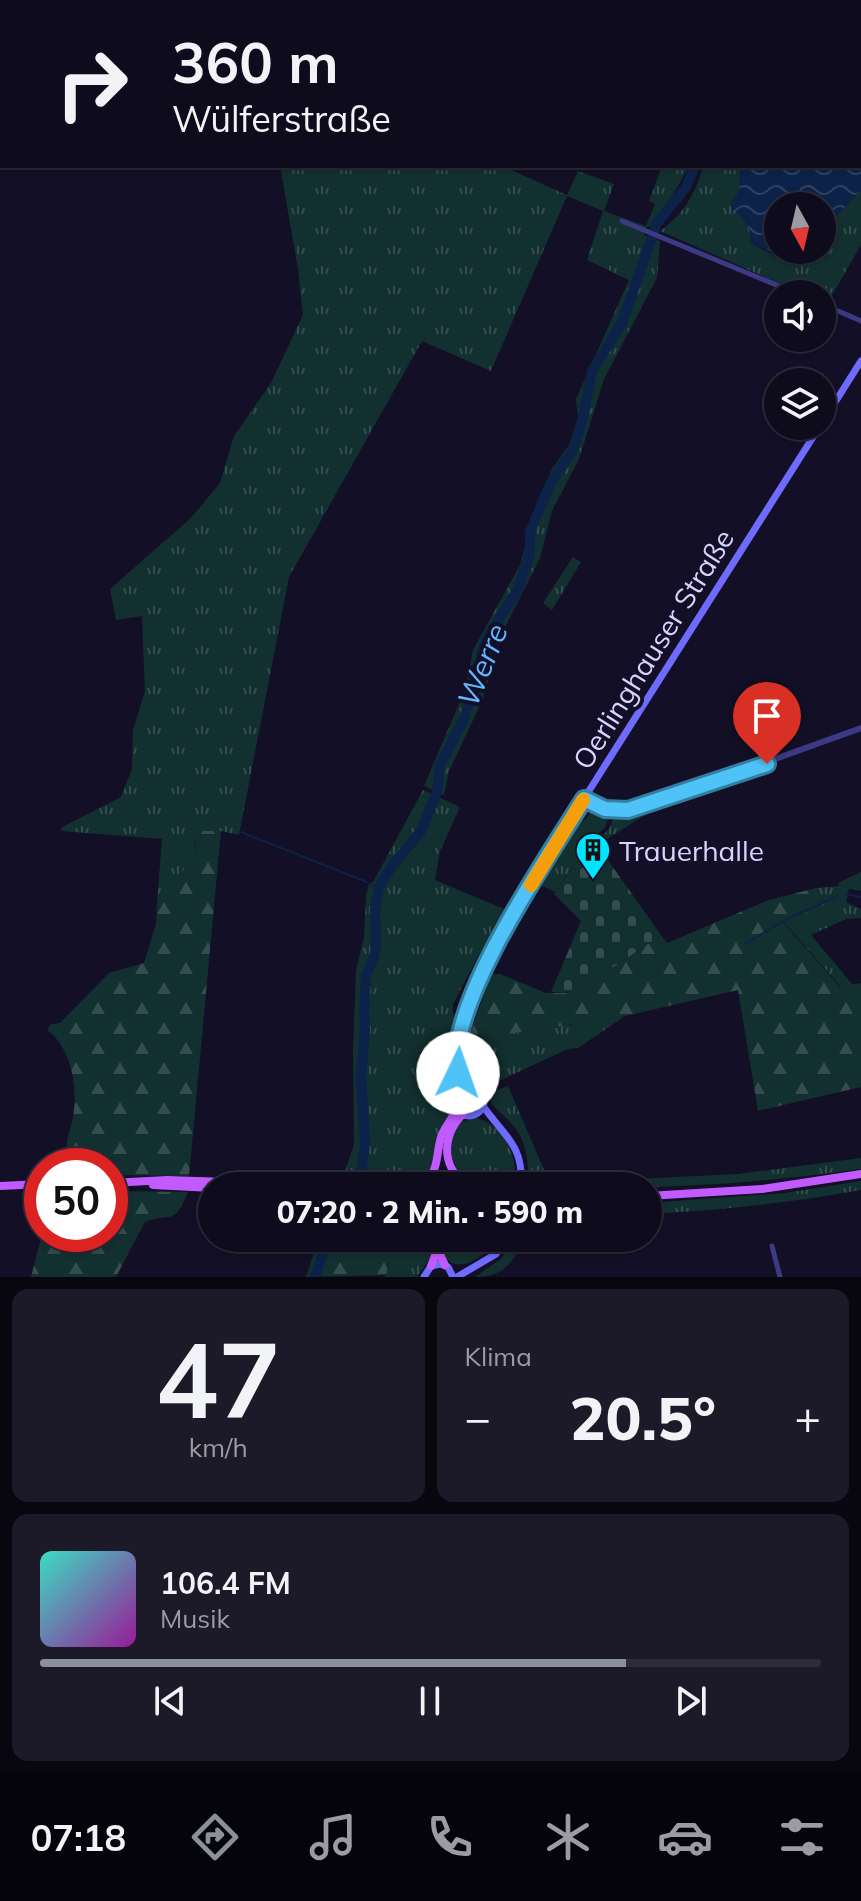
<!DOCTYPE html>
<html lang="de">
<head>
<meta charset="utf-8">
<style>
	:root { --surface:#0e0b1c; --page:#1c1929; --text:#f1f3f6; --muted:#9b9ba3; --line:#2e2b3b; --accent:#8c9099 }
	body { margin:0; font-family:Mulish,sans-serif; background:var(--page); color:var(--text); height:100vh; display:flex; flex-direction:column; font-size:30px; white-space:nowrap }
	* { box-sizing:border-box; margin:0 }
	p { font-size:26px; color:var(--muted) }
	.icon { flex:none; width:44px; height:44px; fill:none; stroke:currentColor; stroke-width:2; stroke-linecap:round; stroke-linejoin:round }
	.map { position:relative; height:1277px; overflow:hidden }
	.panel { display:flex; flex-direction:column; gap:12px; padding:12px; background:#08060f; flex:1 }
	.panel>* { flex:none }
	.guide { position:absolute; left:0px; top:0px; width:862px; height:168px; box-shadow:0 2px 6px #0004,0 0 0 2px var(--line); background:#0e0b1c; color:var(--text); overflow:hidden }
	.needle { width:52px; rotate:172deg }
	.controls { position:absolute; left:764px; top:192px; display:grid; gap:16px }
	.controls a { display:grid; place-items:center; width:72px; height:72px; border-radius:50%; background:var(--surface); box-shadow:0 2px 6px #0004,0 0 0 2px var(--line); font-size:40px }
	.speed { position:absolute; left:24px; top:1148px; display:flex; gap:16px; font-size:40px; font-weight:700; text-align:center }
	.speed>* { display:grid; place-content:center; width:104px; height:104px; border-radius:50%; background:var(--surface); box-shadow:0 2px 6px #0004,0 0 0 2px var(--line); line-height:1 }
	.speed .limit { border:12px solid #d22; background:#fff; color:#111 }
	.pin { position:absolute; display:grid; place-items:center; width:68px; height:68px; color:#fff; margin:-82px -34px; border-radius:50% 50% 50% 0; rotate:-45deg; box-shadow:0 0 8px #0007 }
	.pin .icon { rotate:45deg }
	.me { position:absolute; width:88px; margin:-44px; rotate:3deg; stroke-linejoin:round; filter:drop-shadow(0 0 6px #0008) }
	.turn { display:flex; align-items:center; gap:28px; height:168px; padding:0 40px; font-size:36px }
	.turn .icon { width:104px; height:104px; stroke-width:2.5 }
	.turn b { display:block; font-size:56px; line-height:68px }
	.big { font-size:60px; font-weight:800; line-height:1.1 }
	.panel .card { flex:1; display:flex; flex-direction:column; justify-content:center; gap:12px; min-width:0; padding:0 28px; border-radius:16px; background:var(--page) }
	.panel .dial { align-items:center; gap:0 }
	.dial b { font-size:104px; line-height:1 }
	.song { display:flex; align-items:center; gap:24px }
	.cover { width:96px; height:96px; border-radius:12px; background:linear-gradient(135deg,hsl(170 70% 55%),hsl(300 70% 35%)) }
	.played { height:8px; border-radius:4px; background:linear-gradient(90deg,var(--accent) 75%,var(--line) 75%) }
	.keys { display:flex; justify-content:space-around; direction:ltr }
	.heat { display:flex; justify-content:space-between; align-items:center; font-size:44px; direction:ltr }
	.panel .tiles { flex:1; display:grid; gap:12px; grid-template-columns:1fr 1fr }
	.card:last-child { grid-column:span 2 }
	.trip { position:absolute; left:198px; top:1172px; width:464px; height:80px; border-radius:40px; background:var(--surface); box-shadow:0 2px 6px #0004,0 0 0 2px var(--line); font-weight:800; line-height:80px; text-align:center }
	.dock { display:flex; height:128px; justify-content:space-around; align-items:center; background:#06040b; color:var(--muted) }
	.dock .icon { width:56px; height:56px }
	.dock .selected { color:var(--accent) }
	.dock b { font-size:36px; color:var(--text) }
	.map>svg:first-child { display:block }
	.grass { fill:url(#grass-tufts) }
	.forest { fill:url(#forest-firs) }
	.cemetery { fill:url(#cemetery-stones) }
	.water { fill:url(#water-waves) }
	.lines { fill:none; stroke-linecap:round; stroke-linejoin:round }
	.stream { stroke:#0c2248; stroke-width:2 }
	.river { stroke:#0c2248; stroke-width:10 }
	.minor { stroke:#3d3a85; stroke-width:5 }
	.tertiary { stroke:#3d3a85; stroke-width:6 }
	.secondary { stroke:#6f6bff; stroke-width:7 }
	.primary { stroke:#c25bff; stroke-width:8 }
	.route-casing { stroke:#337fa1; stroke-width:20 }
	.route { stroke:#4fc3f7; stroke-width:14 }
	.slow { stroke:#f59e0b; stroke-width:14 }
	.labels { text-anchor:middle; dominant-baseline:central; stroke-width:8; stroke-linejoin:round; paint-order:stroke }
	.street-label { font-size:28px; fill:#d9d4ff; stroke:#130f26 }
	.poi-label { font-size:28px; fill:#d9d4ff; stroke:#130f26; text-anchor:start }
	.water-label { font-size:30px; font-style:italic; fill:#62b6ff; stroke:#130f26 }
</style>
</head>
<body>
<div class="map">
<svg width="861" height="1277" viewBox="0 0 861 1277">
	<defs>
		<pattern id="grass-tufts" width="24" height="20" patternUnits="userSpaceOnUse" patternTransform="scale(2)"><rect width="24" height="20" fill="#12302f"/><path d="M3 7l-1-3M5 7V3M7 7l1-3M15 17l-1-3M17 17v-4M19 17l1-3" fill="none" stroke="#344d4e"/></pattern>
		<pattern id="forest-firs" width="22" height="20" patternUnits="userSpaceOnUse" patternTransform="scale(2)"><rect width="22" height="20" fill="#12302f"/><path d="M5 1l3.5 6h-7zM16 11l3.5 6h-7z" fill="#344d4e"/></pattern>
		<pattern id="cemetery-stones" width="16" height="16" patternUnits="userSpaceOnUse" patternTransform="scale(2)"><rect width="16" height="16" fill="#12302f"/><path d="M2 7V4a2 2 0 0 1 4 0v3zM10 15v-3a2 2 0 0 1 4 0v3z" fill="#344d4e"/></pattern>
		<pattern id="water-waves" width="16" height="10" patternUnits="userSpaceOnUse" patternTransform="scale(2)"><rect width="16" height="10" fill="#0c2248"/><path d="M0 5q4-4 8 0t8 0" fill="none" stroke="#2f4163"/></pattern>
	</defs>
	<rect width="100%" height="100%" fill="#130f26"/>
	<!-- grass -->
	<g class="grass">
		<path d="M280 166H502L567 195 578 171 614 184 604 211 646 226 655 204 649 201 662 166H689L663 213 651 226 647 227 644 235 660 241 657 278 604 379 579 459 552 511 540 558 502 633 483 699 449 771 444 795 424 786 465 690 473 650 520 565 539 498 552 469 569 445 578 418 576 399 629 280 587 260 603 211 567 196 491 371 422 341 289 577 239 835 221 831H194C202 856 173 886 157 903L162 839 61 831 62 827 121 797 132 769 133 730 145 691 142 616 116 620 110 589 191 518 220 483 234 436 271 383 303 315 298 269Z"/>
		<path d="M703 166H741L739 192 731 204C743 216 750 225 751 243L777 257 808 250H822V231L861 190V245L827 304 822 302V294H804L660 231C683 215 696 193 703 166Z"/>
		<path d="M573 557 581 562 552 610 543 603Z"/>
		<path d="M423 790 460 807 440 851 435 880 509 911 505 919 497 921 453 1004V1013L456 1018 448 1056 455 1085 451 1097V1112L431 1168 421 1179 411 1182 342 1181 354 1144 353 1051 356 971 364 937 366 895 369 884 373 882Z"/>
		<path d="M655 809 599 844 596 841 609 829 614 816Z"/>
		<path d="M591 813 606 814 608 819 605 827 593 839 555 892 540 885 574 830Z"/>
		<path d="M861 872V891L849 889 846 902 861 909V918L846 919 811 935 853 985 841 987 784 922 826 904 816 888 839 886 838 883Z"/>
		<path d="M625 1016 578 1048 568 1049 490 1085C464 1081 461 1063 468 1040Z"/>
		<path d="M508 1086 548 1179H635L738 1174 861 1158V1169C749 1184 641 1193 528 1183 529 1161 526 1138 510 1122 504 1115 497 1111 491 1103L492 1092Z"/>
		<path d="M477 1118C506 1127 517 1156 515 1184 491 1185 463 1187 453 1160 448 1146 452 1135 459 1122Z"/>
		<path d="M861 1181V1190C791 1203 720 1210 648 1214V1203L785 1193Z"/>
		<path d="M390 1238H431V1257L417 1277H385L389 1264Z"/>
		<path d="M445 1238H500C488 1252 462 1276 445 1258Z"/>
		<path d="M516 1238H526C513 1262 504 1277 475 1277L501 1259Z"/>
	</g>
	<!-- forest -->
	<g class="forest">
		<path d="M194 831H221L189 1176 110 1175V1166H69C61 1148 72 1129 74 1110 77 1083 70 1046 47 1030L51 1024 60 1023 109 973 144 963 156 924 157 903 185 868 196 844Z"/>
		<path d="M816 888 826 904 784 923 840 987 861 983V1087L758 1111 738 990 625 1016 468 1040 491 974H500L546 993H575L661 935 667 943 769 900Z"/>
		<path d="M110 1191 188 1192C174 1227 170 1212 145 1222L116 1277H31L42 1234H110Z"/>
		<path d="M319 1238H390L391 1253 386 1275 306 1277Z"/>
	</g>
	<!-- cemetery -->
	<path class="cemetery" d="M593 839 661 935 575 993 551 992 581 921 554 894Z"/>
	<!-- water -->
	<path class="water" d="M860 20 861 190 822 231V206H778V250H808C782 268 776 252 751 243 750 227 746 218 732 210L731 204 739 192 741 166H860Z"/>
	<g class="lines">
		<!-- stream -->
		<g class="stream">
			<path d="M241 832 367 882"/>
			<path d="M372 885 379 887"/>
			<path d="M846 894 861 897"/>
			<path d="M746 943 789 918 838 896"/>
		</g>
		<!-- river -->
		<g class="river">
			<path d="M732 2 733 0"/>
			<path d="M355 1186 361 1173 365 1144 361 1077 365 1031 364 1012 366 975 375 954 376 941 375 909 379 887 392 866 421 831 437 792 440 765 463 721 478 680 481 653 487 638 517 591 530 554V532L550 484 573 450 583 417 592 371 622 323 657 223 686 187 695 166"/>
			<path d="M315 1277 328 1238"/>
		</g>
		<!-- minor -->
		<g class="minor">
			<path d="M622 221 798 294"/>
			<path d="M822 304 861 321"/>
			<path d="M772 1246 780 1277"/>
		</g>
		<!-- tertiary -->
		<path class="tertiary" d="M584 799 611 810 642 807 861 728"/>
		<!-- secondary -->
		<g class="secondary">
			<path d="M822 423 861 361"/>
			<circle cx="469" cy="1101" r="15"/>
			<path d="M458 1090C460 1074 454 1059 458 1042 480 947 548 857 599 775 673 659 746 542 820 426"/>
			<path d="M483 1106C504 1136 524 1145 521 1186"/>
			<path d="M424 1277 431 1266 440 1264 448 1267 453 1277"/>
			<path d="M457 1277 496 1254 508 1238"/>
		</g>
		<!-- primary -->
		<g class="primary">
			<path d="M463 1114C440 1136 441 1173 472 1186"/>
			<path d="M110 1183 167 1180 344 1186"/>
			<path d="M153 1185 212 1188"/>
			<path d="M0 1186 42 1184"/>
			<path d="M410 1186C442 1179 434 1161 441 1137 445 1126 453 1119 456 1108"/>
			<path d="M648 1196 762 1189 861 1174"/>
			<path d="M440 1247 441 1257 445 1265"/>
			<path d="M431 1266 435 1256V1238"/>
		</g>
	</g>
	<g class="lines">
		<!-- route casing -->
		<g class="route-casing">
			<path id="route" d="M458 1073C444 1007 548 857 584 799L605 809 628 810 767 764"/>
		</g>
		<!-- route -->
		<use href="#route" class="route"/>
		<!-- slow -->
		<path class="slow" d="M531 885 583 800"/>
	</g>
	<!-- icons -->
	<defs>
		<g id="building-pin" transform="scale(1.8)"><path d="M0 17L-7.5 6A9.5 9.5 0 1 1 7.5 6Z" fill="#00e5ff" stroke="#130f26"/><path d="M-4-6H4V6H1V3H-1V6H-4ZM-2.5-4.3h1.7v1.8h-1.7ZM.8-4.3h1.7v1.8H.8ZM-2.5-1h1.7V.8h-1.7ZM.8-1h1.7V.8H.8Z" fill="#111"/></g>
	</defs>
	<g fill-rule="evenodd">
		<use href="#building-pin" x="593" y="850"/>
	</g>
	<g class="labels">
		<!-- street labels -->
		<g class="street-label">
			<text transform="translate(653 649) rotate(-58)">Oerlinghauser Straße</text>
		</g>
		<!-- poi labels -->
		<g class="poi-label">
			<text x="619" y="850">Trauerhalle</text>
		</g>
		<!-- water labels -->
		<g class="water-label">
			<text transform="translate(482 665) rotate(-68)">Werre</text>
		</g>
	</g>
</svg>
<div class="controls">
<a><svg class="needle" viewBox="-14 -14 28 28"><path d="M0-13l5 13h-10z" fill="#e53935"/><path d="M0 13l5-13h-10z" fill="#9b9ba3"/></svg></a>
<a><svg class="icon" aria-label="sound" viewBox="0 0 24 24"><path d="M4 9h4l5-4v14l-5-4H4zM17 9q2 3 0 6"/></svg></a>
<a><svg class="icon" aria-label="layers" viewBox="0 0 24 24"><path d="M12 4l9 5-9 5-9-5zM3 14l9 5 9-5"/></svg></a>
</div>
<div class="speed"><div class="limit">50</div></div>
<div class="pin" style="left:767px;top:764px;background:#d93025"><svg class="icon" aria-label="arrive" viewBox="0 0 24 24"><path d="M6 21V4h12l-3 4 3 4H6"/></svg></div>
<svg class="me" style="left:458px;top:1073px" viewBox="-20 -20 40 40"><circle r="19" fill="#fff"/><path d="M0-13L10 11 0 6-10 11z" fill="#4fc3f7"/></svg>
<div class="trip">07:20 · 2 Min. · 590 m</div>
<div class="guide">
<div class="turn"><svg class="icon" aria-label="right" viewBox="0 0 24 24"><path d="M7 20v-9h11M14 6l5 5-5 5"/></svg><div><b>360 m</b>Wülferstraße</div></div>
</div>
</div>
<section class="panel">
<div class="tiles">
<div class="card dial"><b>47</b><p>km/h</p></div>
<div class="card"><p>Klima</p>
<div class="heat"><a>−</a><b class="big">20.5°</b><a>+</a></div>
</div>
<div class="card">
<div class="song"><i class="cover"></i><div><b>106.4 FM</b><p>Musik</p></div></div>
<div class="played"></div>
<div class="keys"><svg class="icon" aria-label="previous" viewBox="0 0 24 24"><path d="M18 5L8 12l10 7zM5 5v14"/></svg><svg class="icon" aria-label="pause" viewBox="0 0 24 24"><path d="M8 5v14M16 5v14"/></svg><svg class="icon" aria-label="next" viewBox="0 0 24 24"><path d="M6 5l10 7-10 7zM19 5v14"/></svg></div>
</div>
</div>
</section>
<nav class="dock">
<b>07:18</b>
<svg class="icon selected" aria-label="directions" viewBox="0 0 24 24"><path d="M12 3l9 9-9 9-9-9zM9 14v-3h6M13 9l2 2-2 2"/></svg>
<svg class="icon" aria-label="music" viewBox="0 0 24 24"><path d="M9 18V5l10-2v13"/><circle cx="6" cy="18" r="3"/><circle cx="16" cy="16" r="3"/></svg>
<svg class="icon" aria-label="phone" viewBox="0 0 24 24"><path d="M5 4h4l2 5-3 2q2 4 5 5l2-3 5 2v4C11 20 4 13 5 4z"/></svg>
<svg class="icon" aria-label="climate" viewBox="0 0 24 24"><path d="M12 3v18M4 7l16 10M4 17L20 7"/></svg>
<svg class="icon" aria-label="car" viewBox="0 0 24 24"><path d="M5 17H2v-5l4-1 3-4h7l3 4 3 1v5h-3M9 17h6M6 11h13"/><circle cx="7" cy="17" r="2"/><circle cx="17" cy="17" r="2"/></svg>
<svg class="icon" aria-label="filters" viewBox="0 0 24 24"><path d="M4 7h16M4 17h16"/><circle cx="9" cy="7" r="2"/><circle cx="15" cy="17" r="2"/></svg>
</nav>
</body>
</html>
